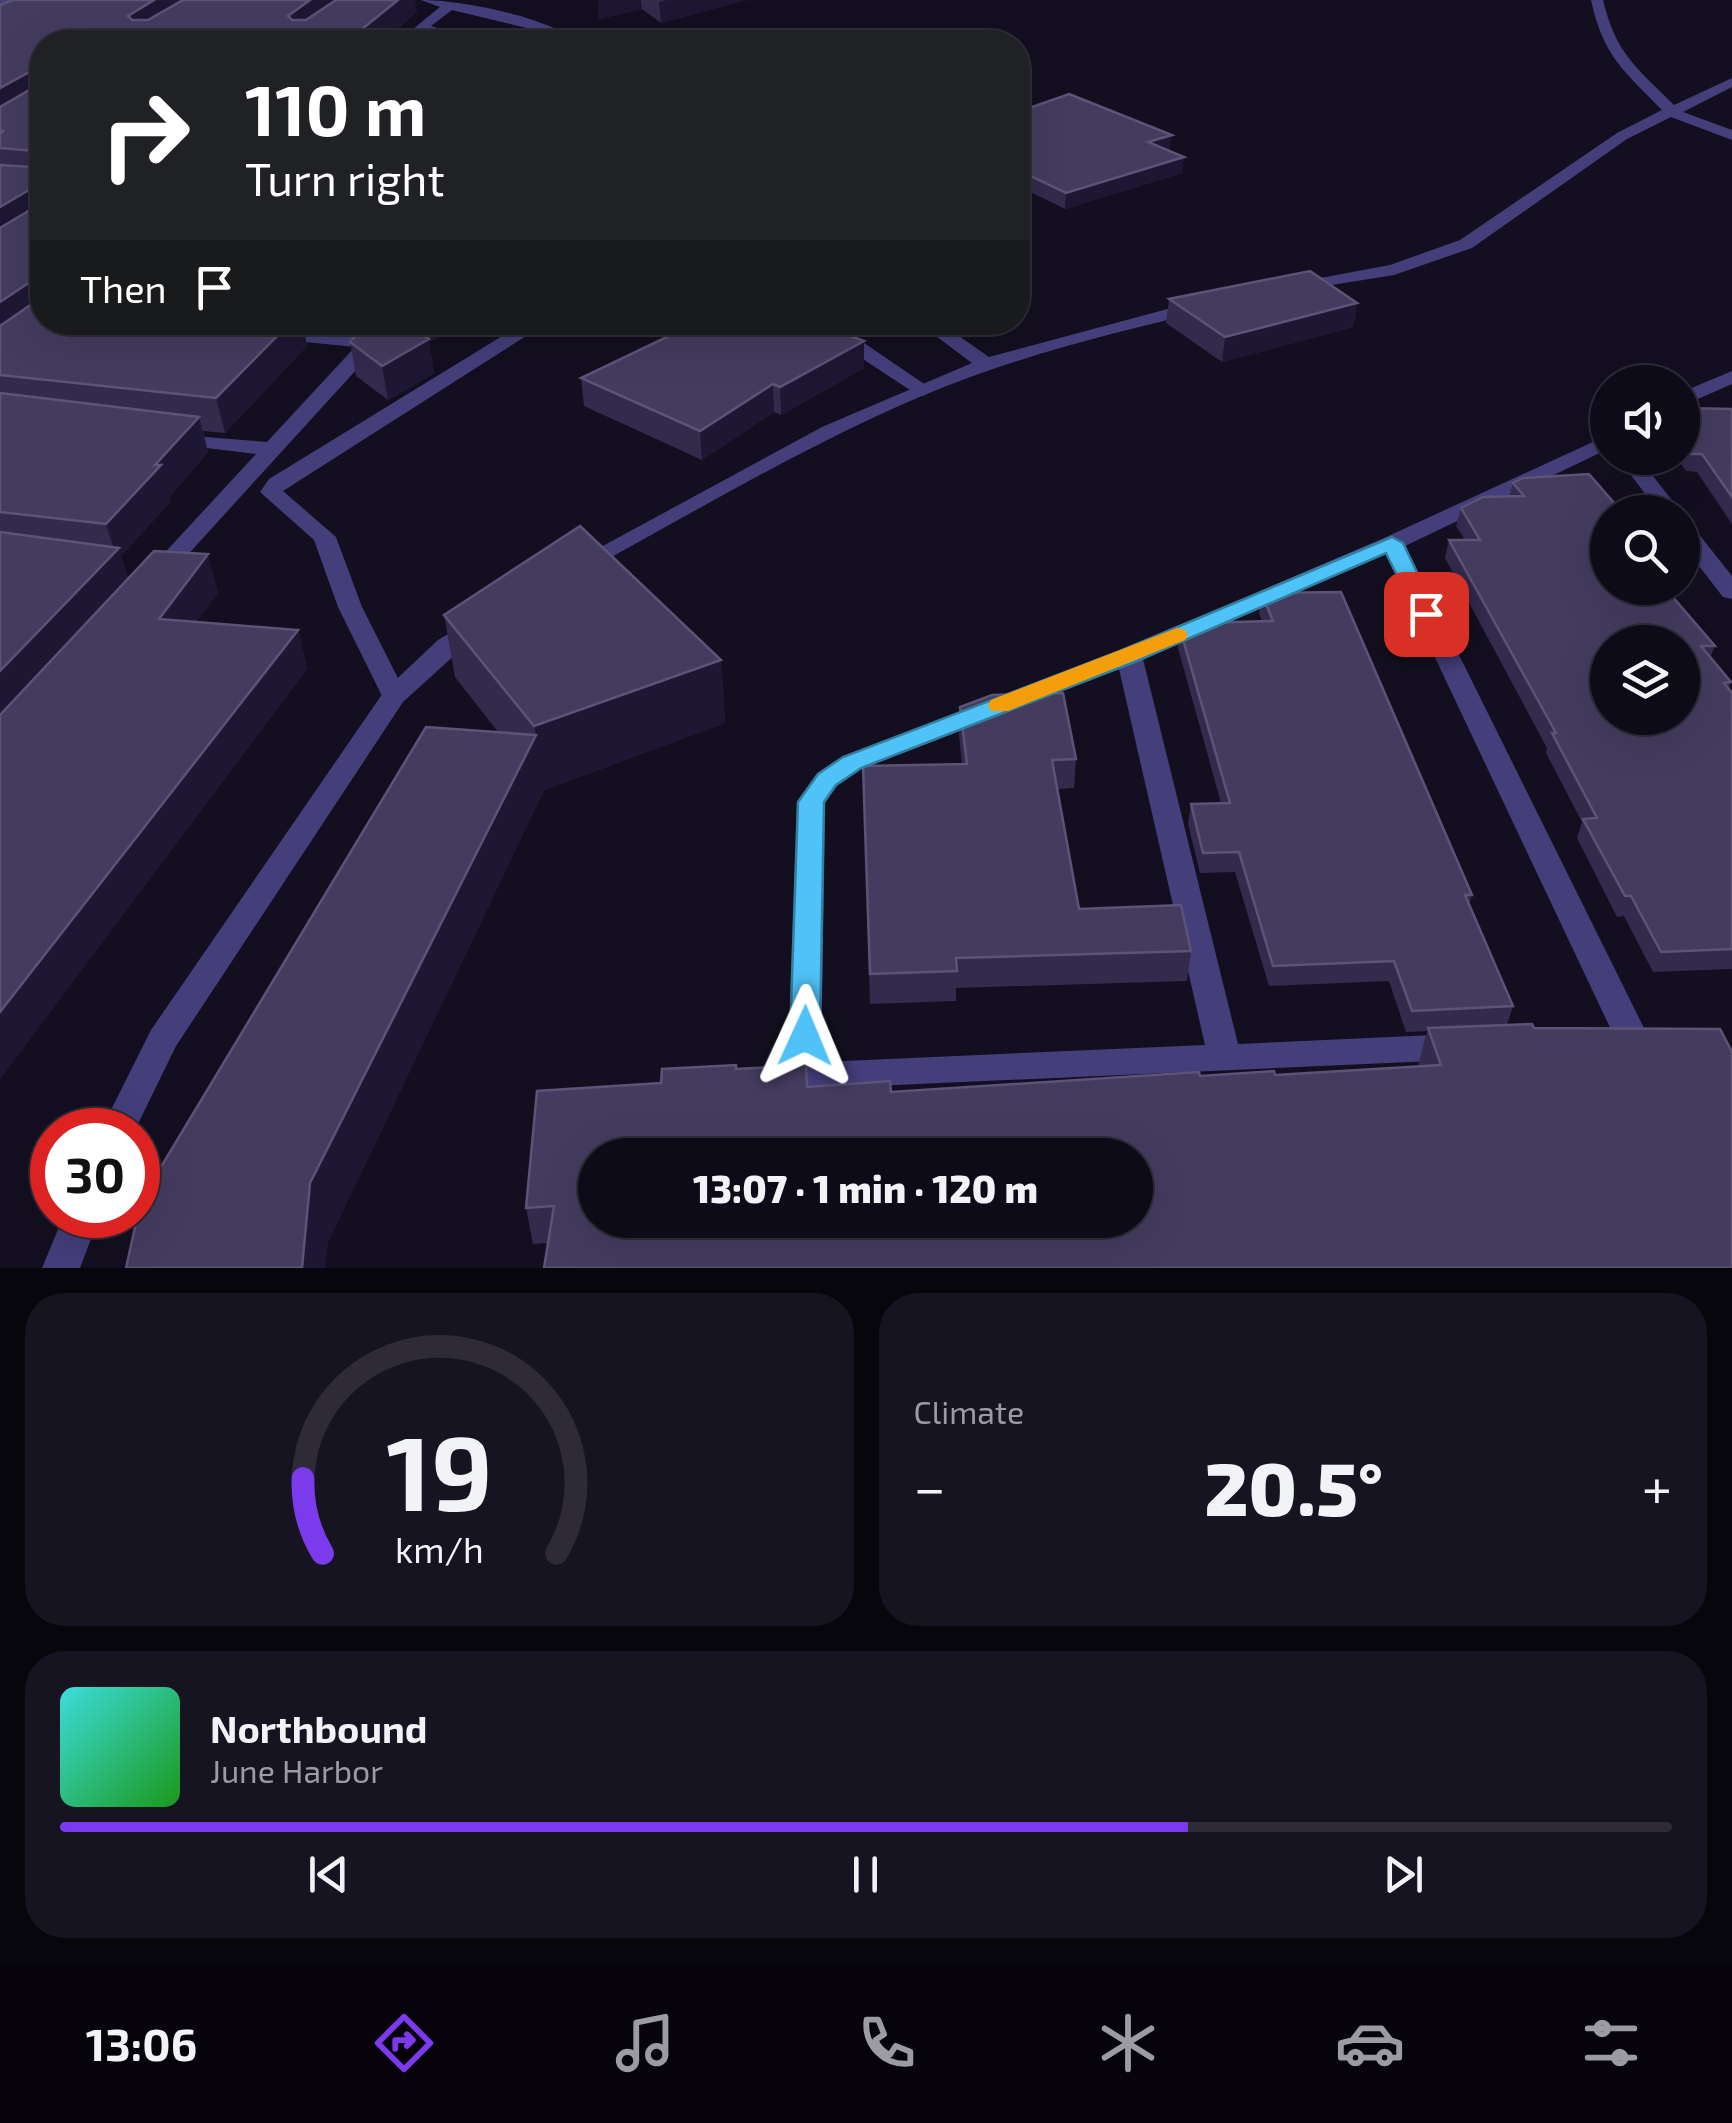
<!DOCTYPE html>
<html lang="en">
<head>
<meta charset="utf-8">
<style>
	:root { --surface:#0e0b18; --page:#171421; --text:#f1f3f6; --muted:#9b9ba2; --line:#2e2b37; --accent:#7c3aed }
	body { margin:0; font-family:"Exo 2",sans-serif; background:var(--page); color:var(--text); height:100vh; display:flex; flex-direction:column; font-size:38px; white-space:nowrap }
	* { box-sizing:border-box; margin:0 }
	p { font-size:32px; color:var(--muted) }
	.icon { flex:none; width:55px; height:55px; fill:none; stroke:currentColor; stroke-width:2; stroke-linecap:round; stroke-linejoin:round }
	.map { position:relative; height:1268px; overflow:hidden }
	.side { display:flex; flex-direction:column; gap:25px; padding:25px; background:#08060d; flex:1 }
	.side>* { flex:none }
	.banner { position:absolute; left:30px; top:30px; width:1000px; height:305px; border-radius:40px; box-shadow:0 10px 40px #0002,0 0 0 2px var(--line); background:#202124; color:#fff; overflow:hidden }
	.fabs { position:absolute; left:1590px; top:365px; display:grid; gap:20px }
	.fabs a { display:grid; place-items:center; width:110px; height:110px; border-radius:50%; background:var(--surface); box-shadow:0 10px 40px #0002,0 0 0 2px var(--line); font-size:50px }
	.speed { position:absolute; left:30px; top:1108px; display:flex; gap:20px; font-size:50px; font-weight:700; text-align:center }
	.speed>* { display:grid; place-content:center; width:130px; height:130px; border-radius:50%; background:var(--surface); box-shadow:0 10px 40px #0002,0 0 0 2px var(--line); line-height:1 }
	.speed .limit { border:15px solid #d22; background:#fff; color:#111 }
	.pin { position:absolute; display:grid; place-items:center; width:85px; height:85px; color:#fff; margin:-42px; border-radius:20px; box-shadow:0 5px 15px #0006 }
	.me { position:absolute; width:110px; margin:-55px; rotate:1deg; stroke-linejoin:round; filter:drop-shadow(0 0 8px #0008) }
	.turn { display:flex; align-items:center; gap:35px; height:210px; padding:0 50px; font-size:45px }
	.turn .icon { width:130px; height:130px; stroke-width:2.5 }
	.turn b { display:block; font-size:70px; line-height:85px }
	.then { display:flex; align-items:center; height:95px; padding:0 50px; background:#0003; gap:20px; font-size:38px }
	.big { font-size:75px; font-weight:800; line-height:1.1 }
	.side .widget { flex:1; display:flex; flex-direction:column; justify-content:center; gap:15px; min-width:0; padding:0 35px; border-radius:40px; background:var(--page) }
	.side .dial { align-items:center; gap:0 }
	.dial svg { height:260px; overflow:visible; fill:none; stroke:var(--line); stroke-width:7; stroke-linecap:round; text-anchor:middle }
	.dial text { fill:var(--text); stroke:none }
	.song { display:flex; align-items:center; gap:30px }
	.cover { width:120px; height:120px; border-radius:15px; background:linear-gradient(135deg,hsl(180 70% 55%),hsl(120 70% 35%)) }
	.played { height:10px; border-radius:5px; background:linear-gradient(90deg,var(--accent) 70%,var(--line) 70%) }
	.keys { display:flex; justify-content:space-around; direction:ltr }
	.heat { display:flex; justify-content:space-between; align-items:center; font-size:55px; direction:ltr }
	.side .tiles { flex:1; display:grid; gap:25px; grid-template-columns:1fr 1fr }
	.widget:last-child { grid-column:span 2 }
	.trip { position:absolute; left:578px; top:1138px; width:575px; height:100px; border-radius:50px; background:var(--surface); box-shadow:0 10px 40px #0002,0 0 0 2px var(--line); font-weight:800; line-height:100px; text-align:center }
	.tab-bar { display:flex; height:160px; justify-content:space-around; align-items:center; background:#06040a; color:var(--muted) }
	.tab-bar .icon { width:70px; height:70px }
	.tab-bar .current { color:var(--accent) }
	.tab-bar b { font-size:45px; color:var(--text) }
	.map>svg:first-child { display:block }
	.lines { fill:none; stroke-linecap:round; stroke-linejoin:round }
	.service { fill:#443e7b; fill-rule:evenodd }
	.minor { fill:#443e7b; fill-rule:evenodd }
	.wall { fill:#332a4c }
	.shaded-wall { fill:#1e1733 }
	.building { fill:#443c5f; stroke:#5c5377; stroke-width:2.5; fill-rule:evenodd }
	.route { fill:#4fc3f7; stroke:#337fa1; stroke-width:2.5 }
	.slow { fill:#f59e0b }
</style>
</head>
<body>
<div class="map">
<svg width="1732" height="1268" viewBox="0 0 1732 1268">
	<rect width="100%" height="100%" fill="#130f20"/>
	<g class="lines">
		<!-- service -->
		<g class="service">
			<path d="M525 322H548L283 491 336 537 362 607 407 696 394 704 385 702 338 607 314 540 260 492 269 479Z"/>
			<path d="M841 330 848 332 933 390 923 396 916 394 834 340 831 336Z"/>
		</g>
		<!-- minor -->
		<g class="minor">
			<path d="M0 0H32L0 7Z"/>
			<path d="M421 0C460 0 546 16 578 42H562L539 31 452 10 431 26 483 42H463L424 32 411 42H397L440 7Z"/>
			<path d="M1591 0H1603C1616 54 1636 67 1674 105L1732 78V87L1683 112 1732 130V140L1671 117 1627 139 1472 248 1394 275 1288 292V284L1390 265 1460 240 1617 133 1662 110C1624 71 1603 56 1591 0Z"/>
			<path d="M1201 300 1208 302V310C1118 332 1030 353 944 387 819 437 702 508 584 572L576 574 564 567 822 427 972 363 917 322H939L989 357Z"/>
			<path d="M389 322H412L377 347 162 583H146L142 578 146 573 256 454 174 444 167 442 163 438 167 434 267 442 355 347 275 339 268 337V329L366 337Z"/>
			<path d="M1732 371V384L1682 406V392Z"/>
			<path d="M1608 435V449L1405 546 1649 1038 1644 1047 1632 1051 1620 1047 1615 1038 1386 554 1143 659 1238 1044 1456 1034 1468 1038 1473 1047 1468 1056 1456 1060 786 1090 774 1086 769 1077 774 1068 788 1064 797 802 817 774 842 757 1120 651 1384 538ZM1119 669 1205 1045 821 1062 825 803 837 786 862 769Z"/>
			<path d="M1618 458H1639L1681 512H1659Z"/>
			<path d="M1682 521 1690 523 1732 576V599L1723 597 1682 544Z"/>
			<path d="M477 617 489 624 403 702 176 1046 135 1130H101L151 1030 385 690 438 640Z"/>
			<path d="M64 1215H100L80 1268H42Z"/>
		</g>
	</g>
	<!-- wall -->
	<g class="wall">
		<path d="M13 0H333V2L417 12 389 35 495 40V42H42V322H467L429 342 434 373 388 400 356 376 350 342 359 332 303 326 307 346 225 433 203 431 208 452 170 496 171 501 121 556 128 578 218 592 196 622 298 630 307 669 0 1079V5Z"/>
		<path d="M598 0H746L661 23 642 9 599 19Z"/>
		<path d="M1018 112 1170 150 1168 151 1182 173 1065 209 1018 186Z"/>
		<path d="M1169 299 1357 303 1353 327 1222 362 1166 323Z"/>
		<path d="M646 322H814L864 341V368L781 415 774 412 702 460 584 406 581 378 669 336Z"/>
		<path d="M1682 408 1732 409V524L1697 472 1686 471 1677 458H1682Z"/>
		<path d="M1513 483 1608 512V588L1715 646 1710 658 1731 682 1729 689 1732 693V969L1653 972 1624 916 1617 917 1577 838 1582 822 1546 753 1547 748 1445 558 1449 540H1465L1456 526 1461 508 1509 497Z"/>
		<path d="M1262 594 1472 895 1469 906 1513 1006 1507 1025 1534 1028 1720 1029 548 1243 533 1244 526 1208 661 1083 736 1069 807 1087 891 1092 1200 1076 1275 1075 1418 1066 1427 1031 1406 1032 1389 981 1269 986 1235 872 1200 873 1188 824 1191 804 1221 803 1178 648 1180 629 1262 621 1259 613Z"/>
		<path d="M444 615 721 660 725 723 544 790 328 1242 126 1268 498 732 455 677Z"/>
		<path d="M960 707 1076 759 1074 788 1058 789 1079 909 1191 951 1187 981 956 988V1001L870 1004 863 766 962 764 959 735Z"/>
	</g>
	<!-- shaded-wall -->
	<g class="shaded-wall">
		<path d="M154 0H185L134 41 128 16Z"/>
		<path d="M310 0H333L334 8 293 42 288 16Z"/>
		<path d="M398 0H415L417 12 380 42 356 34Z"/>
		<path d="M598 0H641L642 9 599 19Z"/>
		<path d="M667 0H746L661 23 659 2Z"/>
		<path d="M35 69 42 96 0 120V88Z"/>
		<path d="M1172 135 1170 150 1146 158 1148 142Z"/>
		<path d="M1184 157 1182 173 1065 209 1066 193Z"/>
		<path d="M34 187 42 217 0 244V207Z"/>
		<path d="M30 282 40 314 0 342V302Z"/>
		<path d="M1357 303 1353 327 1222 362 1225 337Z"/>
		<path d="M291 322H303L307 346 225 433 216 398Z"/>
		<path d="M402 322H467L429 342 434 373 388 400 382 366Z"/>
		<path d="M864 341V368L781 415 780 387Z"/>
		<path d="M773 384 774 412 702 460 700 431Z"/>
		<path d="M199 417 208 452 170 496 171 501 121 556 130 586 0 726V671L115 553 106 524 155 465Z"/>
		<path d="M208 554 218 592 170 658 159 619Z"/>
		<path d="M298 630 307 669 0 1079V1012Z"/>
		<path d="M721 660 725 723 544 790 328 1242 325 1268H302L310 1183 536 735 534 726Z"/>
	</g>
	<!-- building -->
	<g class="building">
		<path d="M13 0H154L128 16 132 20H148L183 0H310L288 16 292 20H306L336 0H398L356 34 495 40 492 42H42V287L30 282 0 302V228L35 207 34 187 0 207V165L33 167 37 164 36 151 0 148V133L4 131H0V107L36 86 35 69 0 88V5Z"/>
		<path d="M1069 94 1172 135 1148 142 1184 157 1066 193 1018 170V112Z"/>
		<path d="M1310 271 1357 303 1225 337 1169 299Z"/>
		<path d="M42 297V322H291L216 398 0 375V326Z"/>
		<path d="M368 322H405L429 339 382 366 350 342Z"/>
		<path d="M691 322H814L864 341 780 387 773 384 700 431 581 378 694 324Z"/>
		<path d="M0 393 199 417 155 465H161L106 524 0 512Z"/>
		<path d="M1682 408 1732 409V497L1702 454H1691L1682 440Z"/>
		<path d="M1589 474 1622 512H1608V588H1665L1715 646H1701L1731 682 1724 683 1732 693V949L1661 952 1631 896H1625L1583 819 1597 818 1552 733H1556L1449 540H1480L1461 508 1483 497 1524 496 1513 483 1523 478ZM1608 642H1682V718H1608Z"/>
		<path d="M580 526 721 660 534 726 444 615Z"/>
		<path d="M0 532 119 548 0 671Z"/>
		<path d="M154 551 208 554 159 619 298 630 0 1012V715Z"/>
		<path d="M1341 592 1472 895H1465L1513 1006 1412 1011 1394 961 1273 966 1239 852 1203 853 1191 804 1230 803 1180 629 1195 623 1273 621 1262 594 1266 593Z"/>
		<path d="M1063 693 1076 759 1052 760 1079 909 1181 905 1191 951 956 958 957 971 870 974 863 766 967 764 960 707 992 695Z"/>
		<path d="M426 727 536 735 310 1183 302 1268H126L141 1200Z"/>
		<path d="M1532 1024 1534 1028 1720 1029 1732 1052V1268H544L554 1206 526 1208 537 1091 661 1083 662 1069 736 1065V1069L806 1065 807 1087 890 1081 891 1092 1199 1072 1200 1076 1274 1071 1275 1075 1441 1065 1428 1028ZM595 1155H1135V1220H595Z"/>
	</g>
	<!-- route -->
	<path class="route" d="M1392 537 1403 543 1437 614 1434 618H1418L1386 553 1137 661 861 768 836 785 824 802 820 1036 815 1044 805 1048 794 1044 790 1036 798 802 818 774 843 757 1120 651Z"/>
	<!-- slow -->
	<path class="slow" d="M1177 628 1185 630 1188 635 1185 640 1008 711H991L988 705 991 700Z"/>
</svg>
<div class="fabs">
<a><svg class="icon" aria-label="sound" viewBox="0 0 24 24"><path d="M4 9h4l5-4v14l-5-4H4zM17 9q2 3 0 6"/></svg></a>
<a><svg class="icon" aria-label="search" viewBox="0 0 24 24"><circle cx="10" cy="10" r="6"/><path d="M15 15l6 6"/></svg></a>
<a><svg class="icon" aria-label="layers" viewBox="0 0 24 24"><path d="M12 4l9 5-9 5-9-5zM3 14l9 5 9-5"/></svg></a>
</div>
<div class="speed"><div class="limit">30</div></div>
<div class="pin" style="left:1426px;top:614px;background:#d93025"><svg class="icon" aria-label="arrive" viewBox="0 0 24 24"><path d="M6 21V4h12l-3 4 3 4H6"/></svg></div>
<svg class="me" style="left:805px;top:1036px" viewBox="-20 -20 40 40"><path d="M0-17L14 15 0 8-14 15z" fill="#4fc3f7" stroke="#fff" stroke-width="4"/></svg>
<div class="trip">13:07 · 1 min · 120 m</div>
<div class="banner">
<div class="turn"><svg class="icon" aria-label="right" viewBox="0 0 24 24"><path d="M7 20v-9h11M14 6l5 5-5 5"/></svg><div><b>110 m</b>Turn right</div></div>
<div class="then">Then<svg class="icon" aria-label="arrive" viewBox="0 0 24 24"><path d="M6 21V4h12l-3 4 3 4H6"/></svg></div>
</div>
</div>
<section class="side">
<div class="tiles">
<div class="widget dial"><svg viewBox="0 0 100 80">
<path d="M14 69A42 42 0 1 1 86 69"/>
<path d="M14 69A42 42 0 0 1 8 46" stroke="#7c3aed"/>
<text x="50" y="56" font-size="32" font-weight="700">19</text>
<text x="50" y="72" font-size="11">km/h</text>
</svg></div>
<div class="widget"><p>Climate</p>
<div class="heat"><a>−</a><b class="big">20.5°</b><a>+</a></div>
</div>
<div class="widget">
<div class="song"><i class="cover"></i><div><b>Northbound</b><p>June Harbor</p></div></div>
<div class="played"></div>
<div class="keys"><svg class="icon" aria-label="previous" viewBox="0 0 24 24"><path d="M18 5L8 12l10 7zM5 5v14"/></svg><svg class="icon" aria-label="pause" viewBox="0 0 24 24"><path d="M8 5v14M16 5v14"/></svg><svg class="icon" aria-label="next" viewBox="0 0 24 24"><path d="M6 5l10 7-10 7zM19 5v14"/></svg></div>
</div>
</div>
</section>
<nav class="tab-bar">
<b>13:06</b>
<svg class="icon current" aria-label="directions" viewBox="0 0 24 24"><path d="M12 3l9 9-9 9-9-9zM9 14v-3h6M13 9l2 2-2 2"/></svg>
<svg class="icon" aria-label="music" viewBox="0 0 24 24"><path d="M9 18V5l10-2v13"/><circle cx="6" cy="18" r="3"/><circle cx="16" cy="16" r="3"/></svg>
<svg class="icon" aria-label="phone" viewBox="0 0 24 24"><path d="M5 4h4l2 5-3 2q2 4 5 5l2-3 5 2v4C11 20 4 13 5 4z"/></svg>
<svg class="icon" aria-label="climate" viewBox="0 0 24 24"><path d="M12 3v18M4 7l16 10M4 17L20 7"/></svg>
<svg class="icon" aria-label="car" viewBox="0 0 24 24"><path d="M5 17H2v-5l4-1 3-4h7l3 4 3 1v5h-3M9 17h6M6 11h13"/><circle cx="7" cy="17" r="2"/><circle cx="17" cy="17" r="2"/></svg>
<svg class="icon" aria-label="filters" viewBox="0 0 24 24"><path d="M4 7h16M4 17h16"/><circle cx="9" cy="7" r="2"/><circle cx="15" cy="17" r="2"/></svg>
</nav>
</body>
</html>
